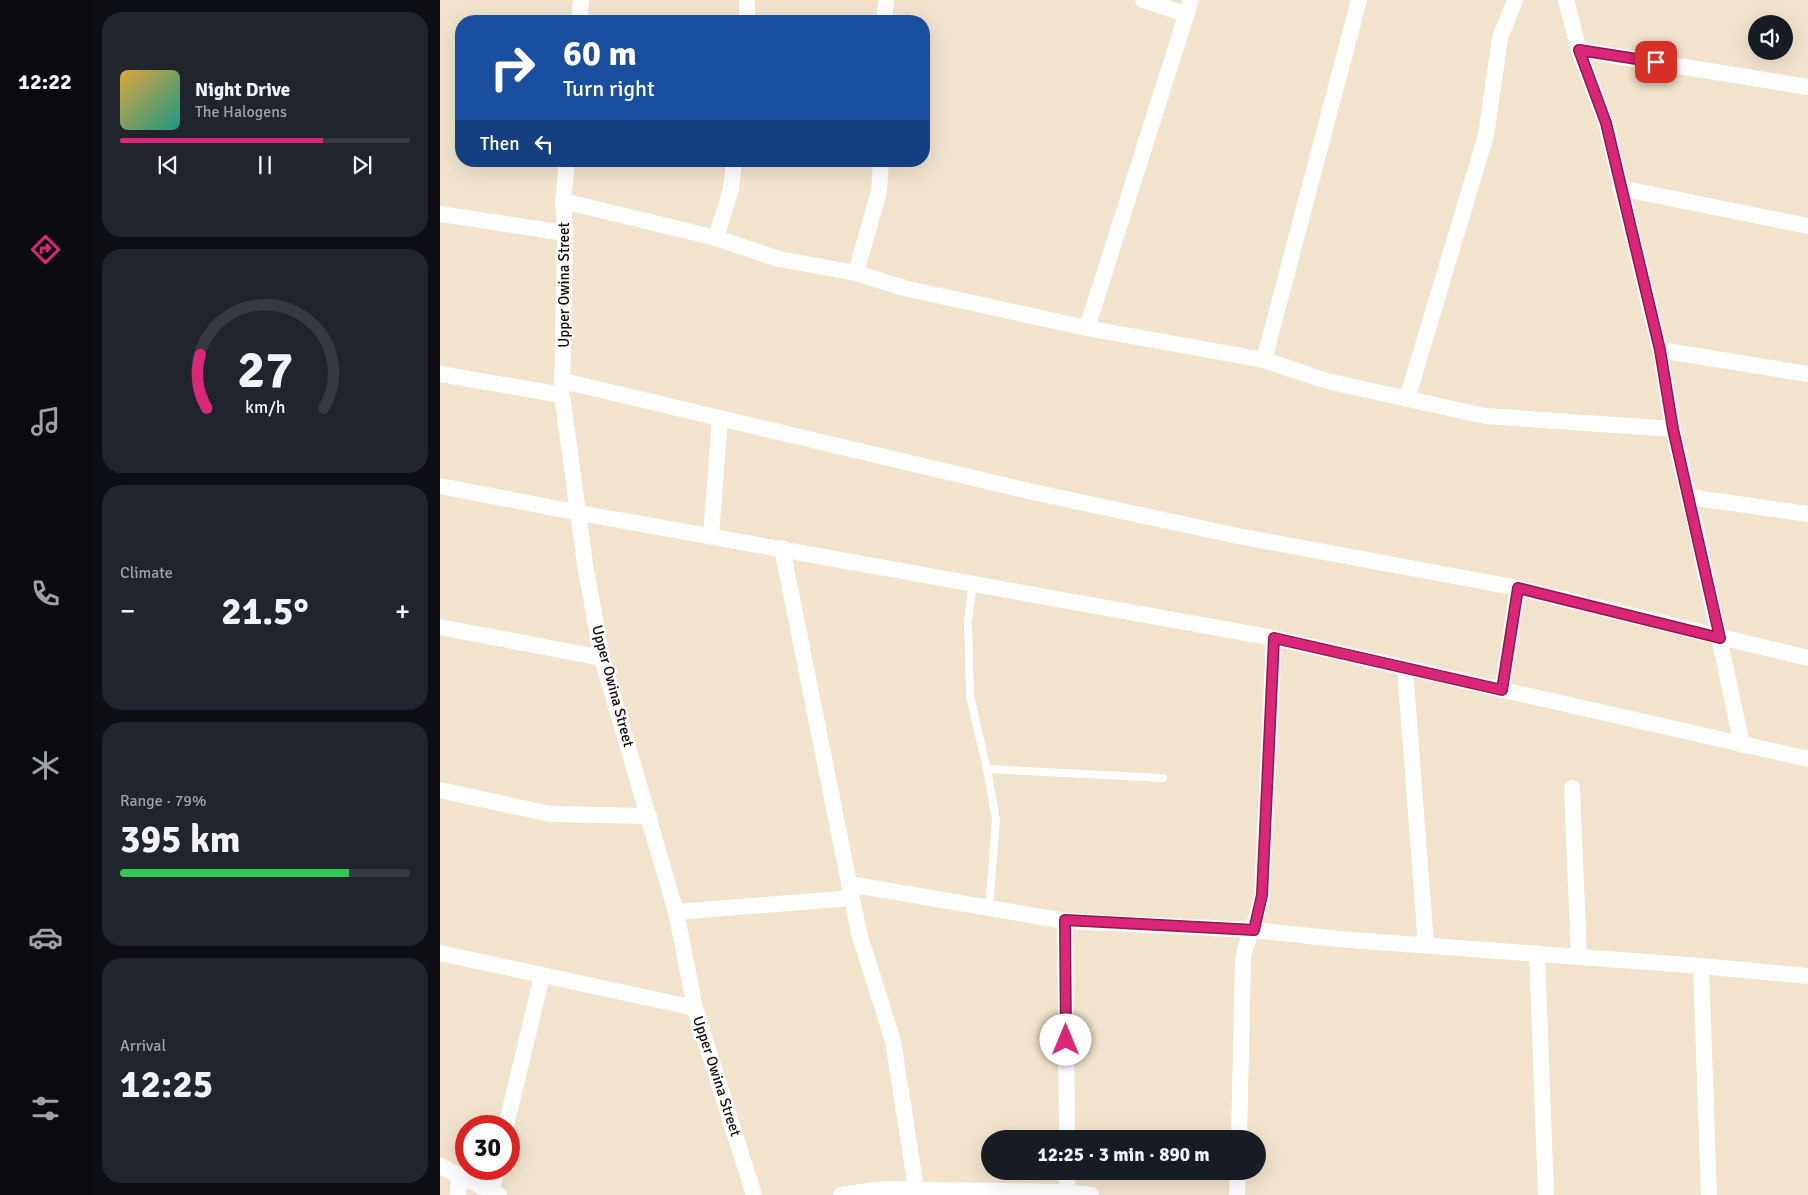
<!DOCTYPE html>
<html lang="en">
<head>
<meta charset="utf-8">
<style>
	:root { --surface:#171b24; --page:#20242c; --text:#f1f3f6; --muted:#9ea1a6; --line:#363941; --accent:#db2777 }
	body { margin:0; font-family:Signika,sans-serif; background:var(--page); color:var(--text); height:100vh; display:flex; flex-direction:column; font-size:19px; white-space:nowrap }
	* { box-sizing:border-box; margin:0 }
	p { font-size:16px; color:var(--muted) }
	.icon { flex:none; width:28px; height:28px; fill:none; stroke:currentColor; stroke-width:2; stroke-linecap:round; stroke-linejoin:round }
	.map { position:relative; flex:1; overflow:hidden }
	.panel { display:flex; flex-direction:column; gap:12px; padding:12px; background:#0d0f14; width:350px }
	.panel>* { flex:none }
	.guide { position:absolute; left:15px; top:15px; width:475px; height:152px; border-radius:20px; box-shadow:0 5px 20px #0002; background:#1a4fa0; color:#fff; overflow:hidden }
	.controls { position:absolute; left:1308px; top:15px; display:grid; gap:10px }
	.controls a { display:grid; place-items:center; width:45px; height:45px; border-radius:50%; background:var(--surface); box-shadow:0 5px 20px #0002; font-size:25px }
	.speed { position:absolute; left:15px; top:1115px; display:flex; gap:10px; font-size:25px; font-weight:700; text-align:center }
	.speed>* { display:grid; place-content:center; width:65px; height:65px; border-radius:50%; background:var(--surface); box-shadow:0 5px 20px #0002; line-height:1 }
	.speed .limit { border:8px solid #d22; background:#fff; color:#111 }
	.pin { position:absolute; display:grid; place-items:center; width:42px; height:42px; color:#fff; margin:-21px; border-radius:10px; box-shadow:0 2px 8px #0006 }
	.me { position:absolute; width:55px; margin:-28px; rotate:0deg; stroke-linejoin:round; filter:drop-shadow(0 0 4px #0008) }
	.turn { display:flex; align-items:center; gap:18px; height:105px; padding:0 25px; font-size:22px }
	.turn .icon { width:65px; height:65px; stroke-width:2.5 }
	.turn b { display:block; font-size:35px; line-height:42px }
	.then { display:flex; align-items:center; height:48px; padding:0 25px; background:#0003; gap:10px; font-size:19px }
	.big { font-size:38px; font-weight:800; line-height:1.1 }
	.panel .tile { flex:1; display:flex; flex-direction:column; justify-content:center; gap:8px; min-width:0; padding:0 18px; border-radius:20px; background:var(--page) }
	.panel .dial { align-items:center; gap:0 }
	.dial svg { height:130px; overflow:visible; fill:none; stroke:var(--line); stroke-width:7; stroke-linecap:round; text-anchor:middle }
	.dial text { fill:var(--text); stroke:none }
	.song { display:flex; align-items:center; gap:15px }
	.cover { width:60px; height:60px; border-radius:8px; background:linear-gradient(135deg,hsl(40 70% 55%),hsl(170 70% 35%)) }
	.played { height:5px; border-radius:2px; background:linear-gradient(90deg,var(--accent) 70%,var(--line) 70%) }
	.keys { display:flex; justify-content:space-around; direction:ltr }
	.heat { display:flex; justify-content:space-between; align-items:center; font-size:28px; direction:ltr }
	.charge { height:8px; border-radius:4px; background:linear-gradient(90deg,#34c759 79%,var(--line) 0) }
	.trip { position:absolute; left:541px; top:1130px; width:285px; height:50px; border-radius:25px; background:var(--surface); box-shadow:0 5px 20px #0002; font-weight:800; line-height:50px; text-align:center }
	main { display:flex; flex:1; min-height:0 }
	.tab-bar { display:flex; flex-direction:column; width:90px; justify-content:space-around; align-items:center; background:#090b0e; color:var(--muted) }
	.tab-bar .icon { width:35px; height:35px }
	.tab-bar .current { color:var(--accent) }
	.tab-bar b { font-size:22px; color:var(--text) }
	.map>svg:first-child { display:block }
	.lines { fill:none; stroke-linecap:round; stroke-linejoin:round }
	.service { stroke:#fff; stroke-width:8 }
	.minor { stroke:#fff; stroke-width:16 }
	.route-casing { stroke:#8e194d; stroke-width:12 }
	.route { stroke:#db2777; stroke-width:9 }
	.labels { text-anchor:middle; dominant-baseline:central; stroke-width:5; stroke-linejoin:round; paint-order:stroke }
	.street-label { font-size:15px; fill:#0f0a04; stroke:#fff }
</style>
</head>
<body>
<main>
<nav class="tab-bar">
<b>12:22</b>
<svg class="icon current" aria-label="directions" viewBox="0 0 24 24"><path d="M12 3l9 9-9 9-9-9zM9 14v-3h6M13 9l2 2-2 2"/></svg>
<svg class="icon" aria-label="music" viewBox="0 0 24 24"><path d="M9 18V5l10-2v13"/><circle cx="6" cy="18" r="3"/><circle cx="16" cy="16" r="3"/></svg>
<svg class="icon" aria-label="phone" viewBox="0 0 24 24"><path d="M5 4h4l2 5-3 2q2 4 5 5l2-3 5 2v4C11 20 4 13 5 4z"/></svg>
<svg class="icon" aria-label="climate" viewBox="0 0 24 24"><path d="M12 3v18M4 7l16 10M4 17L20 7"/></svg>
<svg class="icon" aria-label="car" viewBox="0 0 24 24"><path d="M5 17H2v-5l4-1 3-4h7l3 4 3 1v5h-3M9 17h6M6 11h13"/><circle cx="7" cy="17" r="2"/><circle cx="17" cy="17" r="2"/></svg>
<svg class="icon" aria-label="filters" viewBox="0 0 24 24"><path d="M4 7h16M4 17h16"/><circle cx="9" cy="7" r="2"/><circle cx="15" cy="17" r="2"/></svg>
</nav>
<section class="panel">
<div class="tile">
<div class="song"><i class="cover"></i><div><b>Night Drive</b><p>The Halogens</p></div></div>
<div class="played"></div>
<div class="keys"><svg class="icon" aria-label="previous" viewBox="0 0 24 24"><path d="M18 5L8 12l10 7zM5 5v14"/></svg><svg class="icon" aria-label="pause" viewBox="0 0 24 24"><path d="M8 5v14M16 5v14"/></svg><svg class="icon" aria-label="next" viewBox="0 0 24 24"><path d="M6 5l10 7-10 7zM19 5v14"/></svg></div>
</div>
<div class="tile dial"><svg viewBox="0 0 100 80">
<path d="M14 69A42 42 0 1 1 86 69"/>
<path d="M14 69A42 42 0 0 1 10 36" stroke="#db2777"/>
<text x="50" y="56" font-size="32" font-weight="700">27</text>
<text x="50" y="72" font-size="11">km/h</text>
</svg></div>
<div class="tile"><p>Climate</p>
<div class="heat"><a>−</a><b class="big">21.5°</b><a>+</a></div>
</div>
<div class="tile"><p>Range · 79%</p><b class="big">395 km</b><div class="charge"></div></div>
<div class="tile"><p>Arrival</p><b class="big">12:25</b></div>
</section>
<div class="map">
<svg width="1368" height="1195" viewBox="0 0 1368 1195">
	<rect width="100%" height="100%" fill="#f1e3cc"/>
	<g class="lines">
		<!-- service -->
		<g class="service">
			<path d="M533 583 528 621 530 696 547 769 556 820 549 908"/>
			<path d="M547 769 723 778"/>
		</g>
		<!-- minor -->
		<g class="minor">
			<path d="M703 0 746 14"/>
			<path d="M1126 0 1139 50 1166 123 1220 350 1233 429 1256 528 1302 745"/>
			<path d="M139 21 141 0"/>
			<path d="M307 21V0"/>
			<path d="M444 21 446 0"/>
			<path d="M1139 50 1368 87"/>
			<path d="M127 161 123 201 125 233 122 395 145 564 162 658 236 912 255 1008 314 1195"/>
			<path d="M1180 188 1368 226"/>
			<path d="M123 201 276 238 291 189 294 161"/>
			<path d="M0 214 125 233"/>
			<path d="M276 238 339 259 416 273 464 288 647 328 824 360 887 381 1045 416 1233 429"/>
			<path d="M416 273 439 191 441 161"/>
			<path d="M647 328 751 0"/>
			<path d="M1220 350 1368 374"/>
			<path d="M824 360 919 0"/>
			<path d="M0 374 122 395"/>
			<path d="M123 381 593 492 798 536 1078 588 1062 690"/>
			<path d="M967 399 1046 135 1060 38 1075 0"/>
			<path d="M0 486 140 513 834 638 1368 759"/>
			<path d="M1249 497 1368 514"/>
			<path d="M271 536 280 418"/>
			<path d="M342 548 419 933 453 1041 477 1195"/>
			<path d="M1078 588 1368 658"/>
			<path d="M0 627 162 658"/>
			<path d="M965 668 986 945"/>
			<path d="M1132 788 1139 957"/>
			<path d="M0 790 110 814 209 816"/>
			<path d="M409 884 625 921 814 930 898 939 1261 966 1368 976"/>
			<path d="M236 912 412 898"/>
			<path d="M625 921 627 1139"/>
			<path d="M0 953 255 1008"/>
			<path d="M1097 953 1106 1195"/>
			<path d="M1261 966 1269 1195"/>
			<path d="M66 1126 102 976"/>
			<path d="M799 1139 803 959C807 936 819 918 822 895L834 638"/>
			<path d="M0 1166 59 1195"/>
			<path d="M627 1171V1195"/>
			<path d="M51 1191 57 1169"/>
			<path d="M18 1195 19 1175"/>
			<path d="M401 1195 442 1189 627 1192 651 1195"/>
			<path d="M797 1195 798 1171"/>
		</g>
	</g>
	<g class="lines">
		<!-- route casing -->
		<g class="route-casing">
			<path id="route" d="M626 1040 625 920 814 930 822 895 834 638 1062 690 1078 588 1280 638 1233 429 1220 350 1166 123 1139 50 1216 62"/>
		</g>
		<!-- route -->
		<use href="#route" class="route"/>
	</g>
	<g class="labels">
		<!-- street labels -->
		<g class="street-label">
			<text transform="translate(124 285) rotate(-90)">Upper Owina Street</text>
			<text transform="translate(173 686) rotate(75)">Upper Owina Street</text>
			<text transform="translate(277 1076) rotate(72)">Upper Owina Street</text>
		</g>
	</g>
</svg>
<div class="controls">
<a><svg class="icon" aria-label="sound" viewBox="0 0 24 24"><path d="M4 9h4l5-4v14l-5-4H4zM17 9q2 3 0 6"/></svg></a>
</div>
<div class="speed"><div class="limit">30</div></div>
<div class="pin" style="left:1216px;top:62px;background:#d93025"><svg class="icon" aria-label="arrive" viewBox="0 0 24 24"><path d="M6 21V4h12l-3 4 3 4H6"/></svg></div>
<svg class="me" style="left:626px;top:1040px" viewBox="-20 -20 40 40"><circle r="19" fill="#fff"/><path d="M0-13L10 11 0 6-10 11z" fill="#db2777"/></svg>
<div class="trip">12:25 · 3 min · 890 m</div>
<div class="guide">
<div class="turn"><svg class="icon" aria-label="right" viewBox="0 0 24 24"><path d="M7 20v-9h11M14 6l5 5-5 5"/></svg><div><b>60 m</b>Turn right</div></div>
<div class="then">Then<svg class="icon" aria-label="left" viewBox="0 0 24 24"><path d="M17 20v-9H6M10 6l-5 5 5 5"/></svg></div>
</div>
</div>
</main>
</body>
</html>
